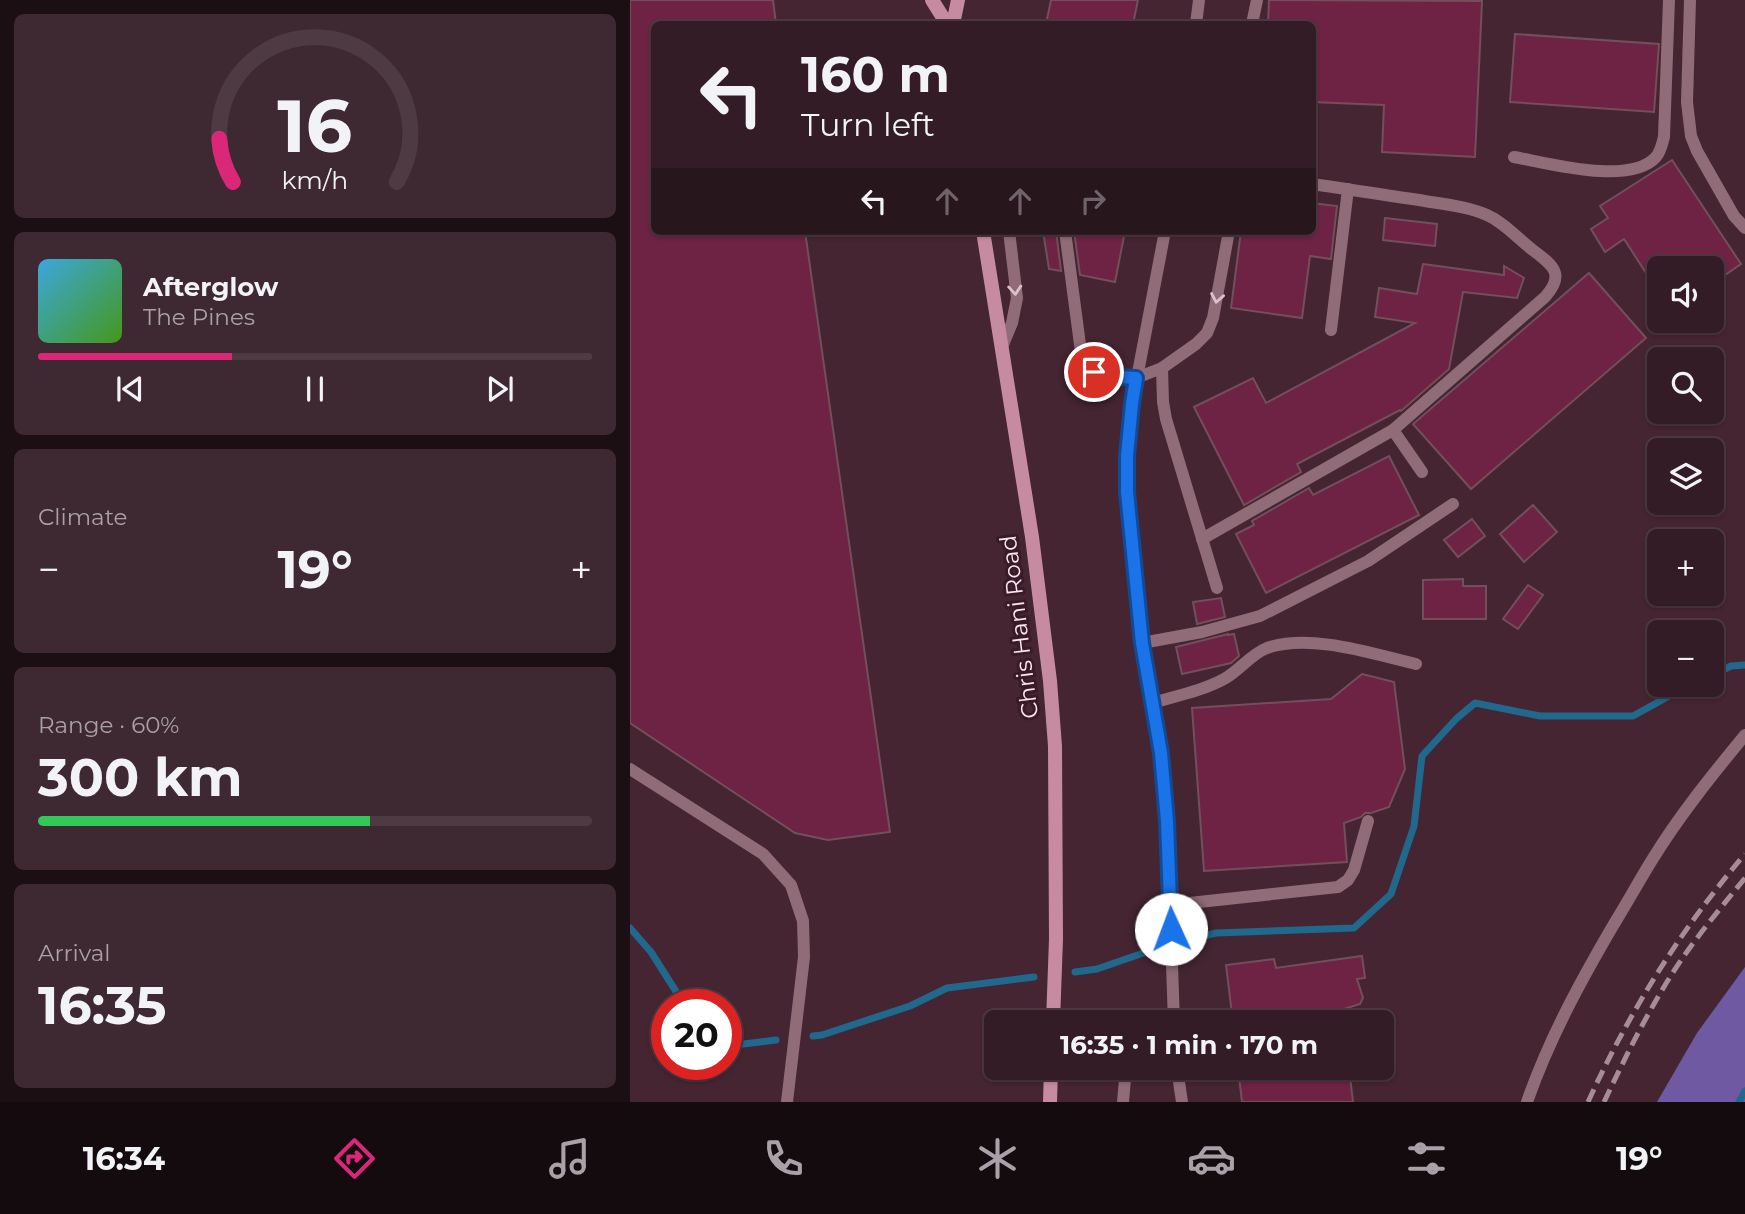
<!DOCTYPE html>
<html lang="en">
<head>
<meta charset="utf-8">
<style>
	:root { --surface:#331c25; --page:#3e2932; --text:#f1f3f6; --muted:#a9a1a7; --line:#4e3a42; --accent:#db2777 }
	body { margin:0; font-family:Montserrat,sans-serif; background:var(--page); color:var(--text); height:100vh; display:flex; flex-direction:column; font-size:26px; white-space:nowrap }
	* { box-sizing:border-box; margin:0 }
	p { font-size:23px; color:var(--muted) }
	.icon { flex:none; width:38px; height:38px; fill:none; stroke:currentColor; stroke-width:2; stroke-linecap:round; stroke-linejoin:round }
	.map { position:relative; flex:1; overflow:hidden }
	.panel { display:flex; flex-direction:column; gap:14px; padding:14px; background:#1c0f14; width:630px }
	.panel>* { flex:none }
	.banner { position:absolute; left:21px; top:21px; width:665px; height:214px; border-radius:10px; box-shadow:0 2px 5px #0004,0 0 0 2px var(--line); background:#331c25; color:var(--text); overflow:hidden }
	.fabs { position:absolute; left:1017px; top:256px; display:grid; gap:14px }
	.fabs a { display:grid; place-items:center; width:77px; height:77px; border-radius:10px; background:var(--surface); box-shadow:0 2px 5px #0004,0 0 0 2px var(--line); font-size:35px }
	.speed { position:absolute; left:21px; top:989px; display:flex; gap:14px; font-size:35px; font-weight:700; text-align:center }
	.speed>* { display:grid; place-content:center; width:91px; height:91px; border-radius:50%; background:var(--surface); box-shadow:0 2px 5px #0004,0 0 0 2px var(--line); line-height:1 }
	.speed .limit { border:10px solid #d22; background:#fff; color:#111 }
	.pin { position:absolute; display:grid; place-items:center; width:60px; height:60px; color:#fff; margin:-30px; border:4px solid #fff; border-radius:50%; box-shadow:0 2px 7px #0007 }
	.me { position:absolute; width:77px; margin:-38px; rotate:358deg; stroke-linejoin:round; filter:drop-shadow(0 0 5px #0008) }
	.turn { display:flex; align-items:center; gap:24px; height:147px; padding:0 35px; font-size:32px }
	.turn .icon { width:91px; height:91px; stroke-width:2.5 }
	.turn b { display:block; font-size:49px; line-height:60px }
	.lanes { display:flex; align-items:center; height:66px; padding:0 35px; background:#0003; justify-content:center; gap:35px; direction:ltr }
	.lanes .off { opacity:.35 }
	.big { font-size:52px; font-weight:700; line-height:1.1 }
	.panel .widget { flex:1; display:flex; flex-direction:column; justify-content:center; gap:10px; min-width:0; padding:0 24px; border-radius:10px; background:var(--page) }
	.panel .dial { align-items:center; gap:0 }
	.dial svg { height:182px; overflow:visible; fill:none; stroke:var(--line); stroke-width:7; stroke-linecap:round; text-anchor:middle }
	.dial text { fill:var(--text); stroke:none }
	.song { display:flex; align-items:center; gap:21px }
	.cover { width:84px; height:84px; border-radius:10px; background:linear-gradient(135deg,hsl(200 70% 55%),hsl(100 70% 35%)) }
	.played { height:7px; border-radius:4px; background:linear-gradient(90deg,var(--accent) 35%,var(--line) 35%) }
	.keys { display:flex; justify-content:space-around; direction:ltr }
	.heat { display:flex; justify-content:space-between; align-items:center; font-size:38px; direction:ltr }
	.charge { height:10px; border-radius:5px; background:linear-gradient(90deg,#34c759 60%,var(--line) 0) }
	.trip { position:absolute; left:354px; top:1010px; width:410px; height:70px; border-radius:10px; background:var(--surface); box-shadow:0 2px 5px #0004,0 0 0 2px var(--line); font-weight:700; line-height:70px; text-align:center }
	.dock { display:flex; height:112px; justify-content:space-around; align-items:center; background:#140b0f; color:var(--muted) }
	.dock .icon { width:49px; height:49px }
	.dock .current { color:var(--accent) }
	.dock b { font-size:32px; color:var(--text) }
	main { display:flex; flex:1; min-height:0 }
	.map>svg:first-child { display:block }
	.forest { fill:#6f59a2 }
	.lines { fill:none; stroke-linecap:round; stroke-linejoin:round }
	.stream { stroke:#21688d; stroke-width:7 }
	.building { fill:#6e2244; stroke:#724f5b; stroke-width:2 }
	.lane { stroke:#906b78; stroke-width:12 }
	.secondary { stroke:#c68ba0; stroke-width:14 }
	.rail { stroke:#a68c95; stroke-width:5; stroke-dasharray:14 7; stroke-linecap:butt }
	.oneway { stroke:#dcc1ca }
	.route-casing { stroke:#114b97; stroke-width:18 }
	.route { stroke:#1a73e8; stroke-width:12 }
	.labels { text-anchor:middle; dominant-baseline:central; stroke-width:6; stroke-linejoin:round; paint-order:stroke }
	.street-label { font-size:23px; fill:#fce6ed; stroke:#391b27 }
</style>
</head>
<body>
<main>
<section class="panel">
<div class="widget dial"><svg viewBox="0 0 100 80">
<path d="M14 69A42 42 0 1 1 86 69"/>
<path d="M14 69A42 42 0 0 1 8 50" stroke="#db2777"/>
<text x="50" y="56" font-size="32" font-weight="700">16</text>
<text x="50" y="72" font-size="11">km/h</text>
</svg></div>
<div class="widget">
<div class="song"><i class="cover"></i><div><b>Afterglow</b><p>The Pines</p></div></div>
<div class="played"></div>
<div class="keys"><svg class="icon" aria-label="previous" viewBox="0 0 24 24"><path d="M18 5L8 12l10 7zM5 5v14"/></svg><svg class="icon" aria-label="pause" viewBox="0 0 24 24"><path d="M8 5v14M16 5v14"/></svg><svg class="icon" aria-label="next" viewBox="0 0 24 24"><path d="M6 5l10 7-10 7zM19 5v14"/></svg></div>
</div>
<div class="widget"><p>Climate</p>
<div class="heat"><a>−</a><b class="big">19°</b><a>+</a></div>
</div>
<div class="widget"><p>Range · 60%</p><b class="big">300 km</b><div class="charge"></div></div>
<div class="widget"><p>Arrival</p><b class="big">16:35</b></div>
</section>
<div class="map">
<svg width="1115" height="1102" viewBox="0 0 1115 1102">
	<rect width="100%" height="100%" fill="#442531"/>
	<!-- forest -->
	<path class="forest" d="M1115 967V1102H1027L1067 1033Z"/>
	<g class="lines">
		<!-- stream -->
		<g class="stream">
			<path d="M1082 675 1101 666 1115 665"/>
			<path d="M0 928 21 952 54 1004"/>
			<path d="M562 939 586 933 724 928 761 894 784 826 792 756 826 719 845 703 910 716H1003L1061 684"/>
			<path d="M445 972 467 969 522 950"/>
			<path d="M183 1036 192 1035 280 1006 317 988 404 977"/>
			<path d="M96 1039 105 1045 146 1040"/>
			<path d="M1109 1102 1115 1091"/>
		</g>
	</g>
	<!-- building -->
	<g class="building">
		<path d="M0 0H143L146 24H24V231H175L260 832 198 840 165 833 0 723Z"/>
		<path d="M421 0H508L503 24H416Z"/>
		<path d="M639 0 852 1 845 157 752 152 754 105 682 102V24H638Z"/>
		<path d="M885 34 1029 44 1024 112 880 102Z"/>
		<path d="M1042 160 1111 264 1082 284V268H1029V293L994 239 975 252 961 229 978 218 970 206Z"/>
		<path d="M682 203 707 206 701 259 680 256 672 318 601 308 611 231H682Z"/>
		<path d="M755 218 807 224 805 246 753 240Z"/>
		<path d="M413 231H426L431 271 419 269Z"/>
		<path d="M444 231H495L485 282 450 275Z"/>
		<path d="M793 264 874 275V266L894 278 887 298 833 292 819 369 771 411 770 410 667 464 671 472 614 505 564 407 623 378 636 403 785 323 745 317 749 288 787 294Z"/>
		<path d="M959 273 1016 338 841 489 783 424Z"/>
		<path d="M759 456 789 515 636 593 606 534 624 525 622 521 679 488 683 495Z"/>
		<path d="M903 505 927 532 894 562 870 534Z"/>
		<path d="M842 519 855 536 828 557 814 540Z"/>
		<path d="M833 579V586H856V619H793V580Z"/>
		<path d="M898 585 913 595 888 629 873 619Z"/>
		<path d="M591 598 595 617 567 624 563 602Z"/>
		<path d="M598 634V635L604 634 609 656 601 663 552 674 546 647Z"/>
		<path d="M732 674 764 682 775 769 759 807 741 813H735L731 817 714 823 717 862 574 871 562 708 701 699Z"/>
		<path d="M732 956 735 978 727 979 733 998 730 1004 711 1010 713 1022H603L596 965 644 959 646 968Z"/>
		<path d="M608 1068H719L723 1102H612Z"/>
	</g>
	<g class="lines">
		<!-- lane -->
		<g class="lane">
			<path d="M1060 0 1057 102 1061 136 1067 151 1104 216 1115 228"/>
			<path d="M566 24 569 0"/>
			<path d="M622 24 627 0"/>
			<path d="M884 157C918 163 1000 186 1026 157 1031 151 1032 144 1034 137L1039 0"/>
			<path d="M435 231 451 352 456 366 464 372 472 376 506 378 532 368 566 344 577 333 583 318 599 231"/>
			<path d="M535 231 502 404 497 456V492L512 643 531 753 537 822 544 1022"/>
			<path d="M701 330 718 189"/>
			<path d="M372 347 382 323 387 298 379 231"/>
			<path d="M532 368 533 402 536 419 587 588"/>
			<path d="M763 430 792 472"/>
			<path d="M572 539 763 430 915 297C935 275 924 266 904 251 888 239 875 223 857 215 837 206 811 204 789 200 753 195 718 189 682 184"/>
			<path d="M512 643 572 632 630 616 738 561 823 504"/>
			<path d="M522 703C546 696 572 691 594 679 609 671 621 654 637 648 680 633 743 654 786 664"/>
			<path d="M0 769 133 854 161 885 173 921 174 957 157 1102"/>
			<path d="M541 905 708 887 718 880 724 870 738 821"/>
			<path d="M547 1068 552 1102"/>
			<path d="M493 1102 496 1068"/>
			<path d="M897 1102C919 1039 950 982 984 924 997 903 1009 881 1022 860 1049 816 1082 775 1115 735"/>
		</g>
		<!-- secondary -->
		<g class="secondary">
			<path d="M302 0 317 24"/>
			<path d="M323 24 328 0"/>
			<path d="M353 231 402 537 420 681 425 746 426 939 423 1022"/>
			<path d="M420 1102 421 1068"/>
		</g>
		<!-- rail -->
		<g class="rail">
			<path d="M958 1102C999 1012 1051 929 1115 854"/>
			<path d="M974 1102C994 1060 1015 1017 1040 977 1062 942 1089 910 1115 878"/>
		</g>
	</g>
	<!-- one-way arrows -->
	<defs><path id="oneway-chevron" d="M-2-3.5L2.5 0L-2 3.5" fill="none" stroke-width="1.6" stroke-linecap="round" stroke-linejoin="round" transform="scale(1.75)"/></defs>
	<g class="oneway">
		<use href="#oneway-chevron" transform="translate(385 290) rotate(86)"/>
		<use href="#oneway-chevron" transform="translate(587 298) rotate(100)"/>
	</g>
	<g class="lines">
		<!-- route casing -->
		<g class="route-casing">
			<path id="route" d="M464 372 472 376 506 378 502 404 497 456V492L512 643 531 753 537 821 541 929"/>
		</g>
		<!-- route -->
		<use href="#route" class="route"/>
	</g>
	<g class="labels">
		<!-- street labels -->
		<g class="street-label">
			<text transform="translate(389 627) rotate(-97)">Chris Hani Road</text>
		</g>
	</g>
</svg>
<div class="fabs">
<a><svg class="icon" aria-label="sound" viewBox="0 0 24 24"><path d="M4 9h4l5-4v14l-5-4H4zM17 9q2 3 0 6"/></svg></a>
<a><svg class="icon" aria-label="search" viewBox="0 0 24 24"><circle cx="10" cy="10" r="6"/><path d="M15 15l6 6"/></svg></a>
<a><svg class="icon" aria-label="layers" viewBox="0 0 24 24"><path d="M12 4l9 5-9 5-9-5zM3 14l9 5 9-5"/></svg></a>
<a>+</a>
<a>−</a>
</div>
<div class="speed"><div class="limit">20</div></div>
<div class="pin" style="left:464px;top:372px;background:#d93025"><svg class="icon" aria-label="arrive" viewBox="0 0 24 24"><path d="M6 21V4h12l-3 4 3 4H6"/></svg></div>
<svg class="me" style="left:541px;top:929px" viewBox="-20 -20 40 40"><circle r="19" fill="#fff"/><path d="M0-13L10 11 0 6-10 11z" fill="#1a73e8"/></svg>
<div class="trip">16:35 · 1 min · 170 m</div>
<div class="banner">
<div class="turn"><svg class="icon" aria-label="left" viewBox="0 0 24 24"><path d="M17 20v-9H6M10 6l-5 5 5 5"/></svg><div><b>160 m</b>Turn left</div></div>
<div class="lanes"><svg class="icon" aria-label="left" viewBox="0 0 24 24"><path d="M17 20v-9H6M10 6l-5 5 5 5"/></svg><svg class="icon off" aria-label="ahead" viewBox="0 0 24 24"><path d="M12 20V5M6 11l6-6 6 6"/></svg><svg class="icon off" aria-label="ahead" viewBox="0 0 24 24"><path d="M12 20V5M6 11l6-6 6 6"/></svg><svg class="icon off" aria-label="right" viewBox="0 0 24 24"><path d="M7 20v-9h11M14 6l5 5-5 5"/></svg></div>
</div>
</div>
</main>
<nav class="dock">
<b>16:34</b>
<svg class="icon current" aria-label="directions" viewBox="0 0 24 24"><path d="M12 3l9 9-9 9-9-9zM9 14v-3h6M13 9l2 2-2 2"/></svg>
<svg class="icon" aria-label="music" viewBox="0 0 24 24"><path d="M9 18V5l10-2v13"/><circle cx="6" cy="18" r="3"/><circle cx="16" cy="16" r="3"/></svg>
<svg class="icon" aria-label="phone" viewBox="0 0 24 24"><path d="M5 4h4l2 5-3 2q2 4 5 5l2-3 5 2v4C11 20 4 13 5 4z"/></svg>
<svg class="icon" aria-label="climate" viewBox="0 0 24 24"><path d="M12 3v18M4 7l16 10M4 17L20 7"/></svg>
<svg class="icon" aria-label="car" viewBox="0 0 24 24"><path d="M5 17H2v-5l4-1 3-4h7l3 4 3 1v5h-3M9 17h6M6 11h13"/><circle cx="7" cy="17" r="2"/><circle cx="17" cy="17" r="2"/></svg>
<svg class="icon" aria-label="filters" viewBox="0 0 24 24"><path d="M4 7h16M4 17h16"/><circle cx="9" cy="7" r="2"/><circle cx="15" cy="17" r="2"/></svg>
<b>19°</b>
</nav>
</body>
</html>
